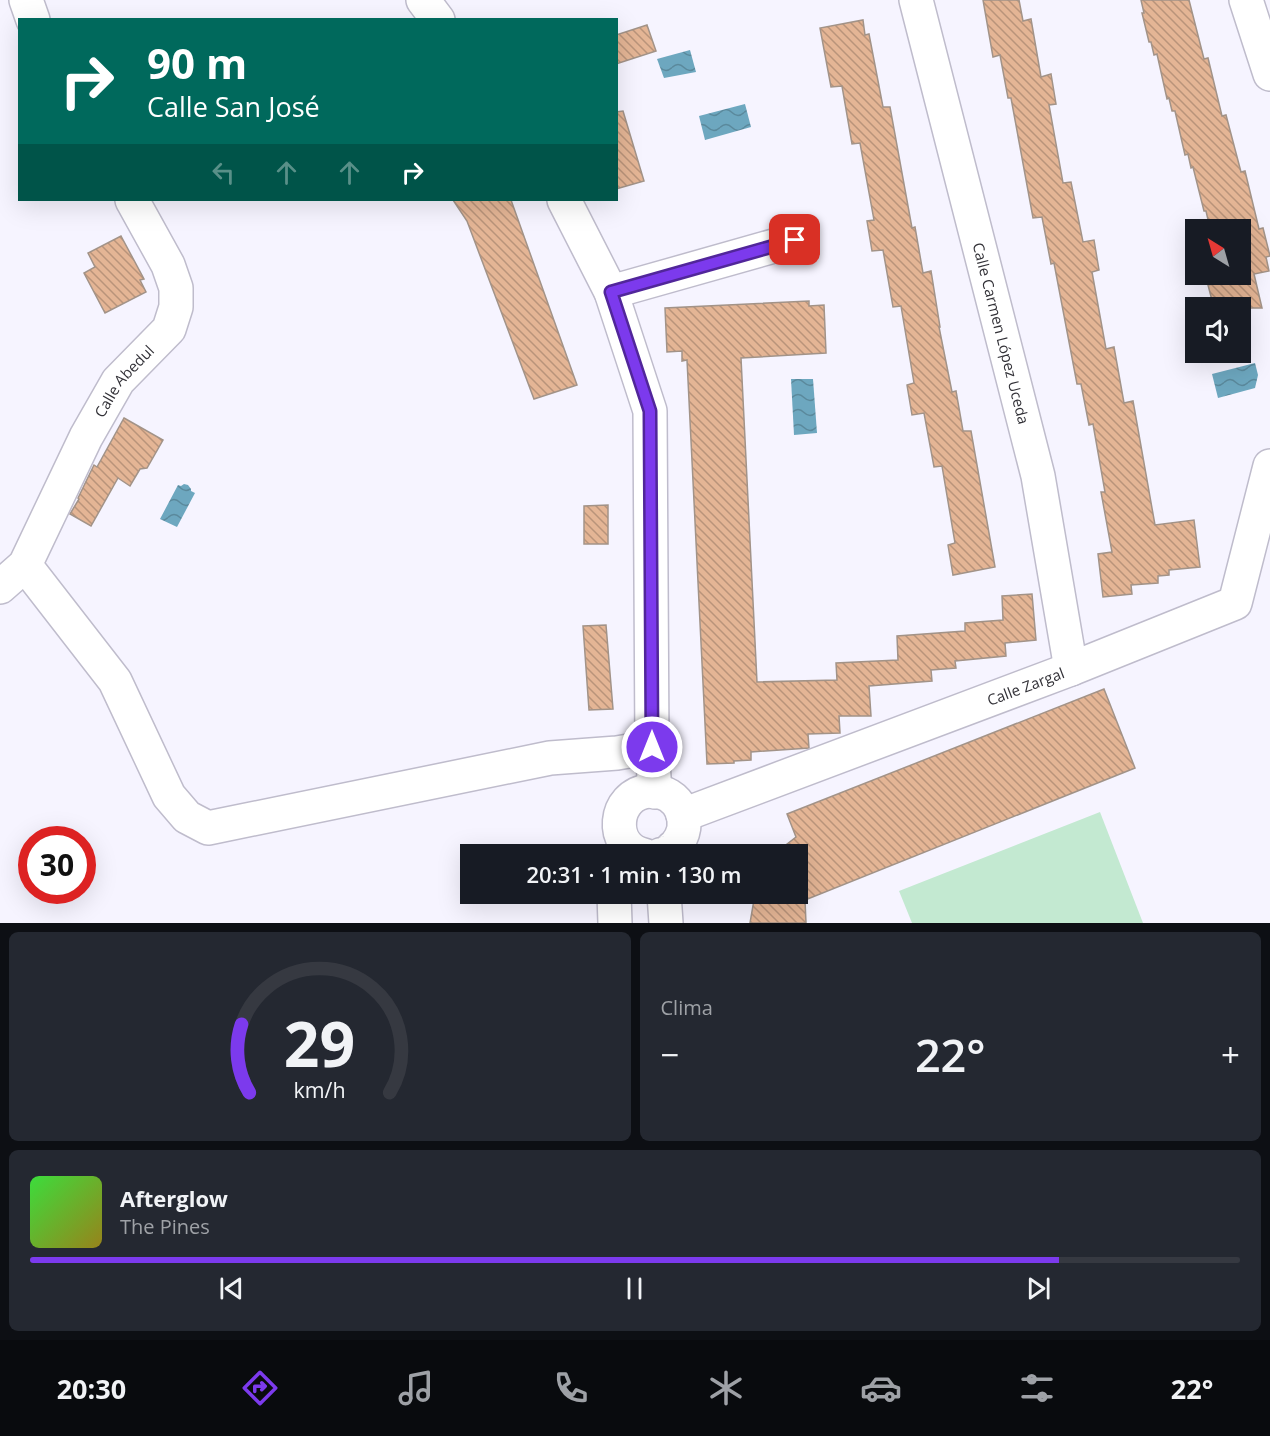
<!DOCTYPE html>
<html lang="es">
<head>
<meta charset="utf-8">
<style>
	:root { --surface:#171b24; --page:#242831; --text:#f1f3f6; --muted:#9ea1a6; --line:#363941; --accent:#7c3aed }
	body { margin:0; font-family:"Open Sans",sans-serif; background:var(--page); color:var(--text); height:100vh; display:flex; flex-direction:column; font-size:22px; white-space:nowrap }
	* { box-sizing:border-box; margin:0 }
	p { font-size:20px; color:var(--muted) }
	.icon { flex:none; width:33px; height:33px; fill:none; stroke:currentColor; stroke-width:2; stroke-linecap:round; stroke-linejoin:round }
	.map { position:relative; height:923px; overflow:hidden }
	.details { display:flex; flex-direction:column; gap:9px; padding:9px; background:#0d0f14; flex:1 }
	.details>* { flex:none }
	.banner { position:absolute; left:18px; top:18px; width:600px; height:183px; border-radius:0px; box-shadow:0 6px 24px #0002; background:#00695c; color:#fff; overflow:hidden }
	.needle { width:39px; rotate:323deg }
	.tools { position:absolute; left:1185px; top:219px; display:grid; gap:12px }
	.tools a { display:grid; place-items:center; width:66px; height:66px; border-radius:0px; background:var(--surface); box-shadow:0 6px 24px #0002; font-size:30px }
	.speed { position:absolute; left:18px; top:826px; display:flex; gap:12px; font-size:30px; font-weight:700; text-align:center }
	.speed>* { display:grid; place-content:center; width:78px; height:78px; border-radius:50%; background:var(--surface); box-shadow:0 6px 24px #0002; line-height:1 }
	.speed .limit { border:9px solid #d22; background:#fff; color:#111 }
	.pin { position:absolute; display:grid; place-items:center; width:51px; height:51px; color:#fff; margin:-26px; border-radius:12px; box-shadow:0 3px 9px #0006 }
	.me { position:absolute; width:66px; margin:-33px; rotate:0deg; stroke-linejoin:round; filter:drop-shadow(0 0 4px #0008) }
	.turn { display:flex; align-items:center; gap:21px; height:126px; padding:0 30px; font-size:27px }
	.turn .icon { width:78px; height:78px; stroke-width:2.5 }
	.turn b { display:block; font-size:42px; line-height:51px }
	.lanes { display:flex; align-items:center; height:57px; padding:0 30px; background:#0003; justify-content:center; gap:30px; direction:ltr }
	.lanes .off { opacity:.35 }
	.big { font-size:45px; font-weight:600; line-height:1.1 }
	.details .tile { flex:1; display:flex; flex-direction:column; justify-content:center; gap:9px; min-width:0; padding:0 21px; border-radius:9px; background:var(--page) }
	.details .dial { align-items:center; gap:0 }
	.dial svg { height:156px; overflow:visible; fill:none; stroke:var(--line); stroke-width:7; stroke-linecap:round; text-anchor:middle }
	.dial text { fill:var(--text); stroke:none }
	.song { display:flex; align-items:center; gap:18px }
	.cover { width:72px; height:72px; border-radius:9px; background:linear-gradient(135deg,hsl(120 70% 55%),hsl(50 70% 35%)) }
	.played { height:6px; border-radius:3px; background:linear-gradient(90deg,var(--accent) 85%,var(--line) 85%) }
	.keys { display:flex; justify-content:space-around; direction:ltr }
	.heat { display:flex; justify-content:space-between; align-items:center; font-size:33px; direction:ltr }
	.details .tiles { flex:1; display:grid; gap:9px; grid-template-columns:1fr 1fr }
	.tile:last-child { grid-column:span 2 }
	.trip { position:absolute; left:460px; top:844px; width:348px; height:60px; border-radius:0px; background:var(--surface); box-shadow:0 6px 24px #0002; font-weight:600; line-height:60px; text-align:center }
	.dock { display:flex; height:96px; justify-content:space-around; align-items:center; background:#090b0e; color:var(--muted) }
	.dock .icon { width:42px; height:42px }
	.dock .selected { color:var(--accent) }
	.dock b { font-size:27px; color:var(--text) }
	.map>svg:first-child { display:block }
	.garden { fill:#c3e9d1 }
	.water { fill:url(#water-waves) }
	.building { fill:url(#building-back-hatch); stroke:#a29388; stroke-width:1.5 }
	.lines { fill:none; stroke-linecap:round; stroke-linejoin:round }
	.street-casing { stroke:#bfbccc; stroke-width:36 }
	.street { stroke:#fff; stroke-width:33 }
	.route-casing { stroke:#51269a; stroke-width:15 }
	.route { stroke:#7c3aed; stroke-width:10 }
	.labels { text-anchor:middle; dominant-baseline:central; stroke-width:4.5; stroke-linejoin:round; paint-order:stroke }
	.street-label { font-size:15px; fill:#323137; stroke:#fff }
</style>
</head>
<body>
<div class="map">
<svg width="1270" height="923" viewBox="0 0 1270 923">
	<defs>
		<pattern id="water-waves" width="16" height="10" patternUnits="userSpaceOnUse" patternTransform="scale(1.5)"><rect width="16" height="10" fill="#6da7bf"/><path d="M0 5q4-4 8 0t8 0" fill="none" stroke="#5a899c"/></pattern>
		<pattern id="building-back-hatch" width="6" height="6" patternUnits="userSpaceOnUse" patternTransform="scale(1.5)"><rect width="6" height="6" fill="#e4b595"/><path d="M-1 5l2 2M0 0l6 6M5-1l2 2" fill="none" stroke="#b9947a"/></pattern>
	</defs>
	<rect width="100%" height="100%" fill="#f6f4ff"/>
	<!-- garden -->
	<path class="garden" d="M1100 812 1143 923H912L899 891Z"/>
	<!-- water -->
	<g class="water">
		<path d="M690 50 696 72 664 78 657 59Z"/>
		<path d="M745 104 751 127 705 140 699 116Z"/>
		<path d="M1255 363 1258 375 1255 388 1218 398 1212 374Z"/>
		<path d="M791 379H813L817 433 794 435Z"/>
		<path d="M184 484 188 485 191 489V491L195 493 177 527 160 519 178 485 181 486Z"/>
	</g>
	<!-- building -->
	<g class="building">
		<path d="M983 0H1019L1023 21 1031 19 1041 77 1051 74 1056 104 1049 105 1063 183 1071 182 1083 242 1094 240 1099 270 1092 272 1106 349 1114 347 1124 403 1133 401 1155 525 1194 520 1200 567 1169 570V575L1158 576V583L1131 585 1132 594 1103 597 1098 554 1112 552 1101 492H1105L1093 424 1089 425 1081 384H1077L1054 263 1051 264 1042 217 1033 218 1011 98H1008L1000 55 993 57Z"/>
		<path d="M1141 0H1189L1204 59 1208 58 1222 116 1226 115 1241 172 1245 171 1259 229 1263 228 1270 256 1266 257 1269 271 1254 274 1262 308H1214L1208 285 1228 281 1226 274H1240V230H1214L1212 223 1209 224 1206 211H1204L1193 167 1191 168 1188 154 1185 155 1175 111H1172L1169 98 1167 99 1157 54 1154 55 1151 42H1149L1142 13H1144Z"/>
		<path d="M863 20 865 35 869 34 883 107H890L912 228 915 227 923 273 931 271 940 327H939L952 392 956 391 963 431H971L995 567 953 575 948 545 955 543 942 466 934 467 924 413 912 415 907 385 914 383 901 306 893 307 883 250 872 251 867 221 874 220 860 143 852 144 842 86 831 87 820 28Z"/>
		<path d="M647 25 656 51 616 64V35Z"/>
		<path d="M623 111 644 181 616 189V112Z"/>
		<path d="M453 200H511L577 385 534 399 467 221Z"/>
		<path d="M121 236 144 279 140 280 146 292 105 313 84 273 95 267 88 253Z"/>
		<path d="M809 301V306L824 305 826 353 741 358 757 682 837 680 836 663 898 660 897 636 965 631V623L1003 620 1002 596 1032 594 1036 640 1005 643 1006 656 955 661 956 668 931 670 932 681 869 686 871 716H839L840 733 808 734 809 748 751 752V760L734 761V763L707 764 687 360 682 361V351L667 352 665 308Z"/>
		<path d="M124 418 163 440 147 468 140 469 130 486 118 478 91 526 70 514 79 499 78 498 93 467 94 465 97 467Z"/>
		<path d="M608 505V544H584V506Z"/>
		<path d="M606 625 613 709 589 710 583 626Z"/>
		<path d="M1104 689 1135 768 805 900 806 923H750L755 894H798V855H773L796 837 787 814Z"/>
	</g>
	<g class="lines">
		<!-- street casing -->
		<g class="street-casing">
			<g id="street">
				<path d="M26 0 33 20"/>
				<path d="M423 0 438 20"/>
				<path id="s1" d="M916 0 1038 476 1071 669"/>
				<path d="M1246 0 1270 74"/>
				<path d="M564 200 611 292 650 411 652 747 655 792"/>
				<path d="M611 292 795 240"/>
				<path d="M25 565 115 681 169 796 187 817 208 828 550 758 617 753 652 747"/>
				<path id="s2" d="M0 587 25 565 86 437 118 381 169 329 176 307V288L168 265 132 200"/>
				<path id="s3" d="M683 815 1071 669 1235 603 1270 466"/>
				<path d="M644 855C608 847 613 794 649 791 680 789 695 824 675 846 674 846 669 852 668 852 666 854 663 854 660 855"/>
				<path d="M614 894 615 923"/>
				<path d="M664 894 666 923"/>
			</g>
		</g>
		<!-- street -->
		<use href="#street" class="street"/>
	</g>
	<g class="lines">
		<!-- route casing -->
		<g class="route-casing">
			<path id="route" d="M652 747 650 411 611 292 795 240"/>
		</g>
		<!-- route -->
		<use href="#route" class="route"/>
	</g>
	<g class="labels">
		<!-- street labels -->
		<g class="street-label">
			<text stroke="none"><textPath href="#s1" startOffset="344">Calle Carmen López Uceda</textPath></text>
			<text stroke="none"><textPath href="#s2" startOffset="243">Calle Abedul</textPath></text>
			<text stroke="none"><textPath href="#s3" startOffset="366">Calle Zargal</textPath></text>
		</g>
	</g>
</svg>
<div class="tools">
<a><svg class="needle" viewBox="-14 -14 28 28"><path d="M0-13l5 13h-10z" fill="#e53935"/><path d="M0 13l5-13h-10z" fill="#9ea1a6"/></svg></a>
<a><svg class="icon" aria-label="sound" viewBox="0 0 24 24"><path d="M4 9h4l5-4v14l-5-4H4zM17 9q2 3 0 6"/></svg></a>
</div>
<div class="speed"><div class="limit">30</div></div>
<div class="pin" style="left:795px;top:240px;background:#d93025"><svg class="icon" aria-label="arrive" viewBox="0 0 24 24"><path d="M6 21V4h12l-3 4 3 4H6"/></svg></div>
<svg class="me" style="left:652px;top:747px" viewBox="-20 -20 40 40"><circle r="17" fill="#7c3aed" stroke="#fff" stroke-width="3"/><path d="M0-11L8 9 0 5-8 9z" fill="#fff"/></svg>
<div class="trip">20:31 · 1 min · 130 m</div>
<div class="banner">
<div class="turn"><svg class="icon" aria-label="right" viewBox="0 0 24 24"><path d="M7 20v-9h11M14 6l5 5-5 5"/></svg><div><b>90 m</b>Calle San José</div></div>
<div class="lanes"><svg class="icon off" aria-label="left" viewBox="0 0 24 24"><path d="M17 20v-9H6M10 6l-5 5 5 5"/></svg><svg class="icon off" aria-label="ahead" viewBox="0 0 24 24"><path d="M12 20V5M6 11l6-6 6 6"/></svg><svg class="icon off" aria-label="ahead" viewBox="0 0 24 24"><path d="M12 20V5M6 11l6-6 6 6"/></svg><svg class="icon" aria-label="right" viewBox="0 0 24 24"><path d="M7 20v-9h11M14 6l5 5-5 5"/></svg></div>
</div>
</div>
<section class="details">
<div class="tiles">
<div class="tile dial"><svg viewBox="0 0 100 80">
<path d="M14 69A42 42 0 1 1 86 69"/>
<path d="M14 69A42 42 0 0 1 10 34" stroke="#7c3aed"/>
<text x="50" y="56" font-size="32" font-weight="700">29</text>
<text x="50" y="72" font-size="11">km/h</text>
</svg></div>
<div class="tile"><p>Clima</p>
<div class="heat"><a>−</a><b class="big">22°</b><a>+</a></div>
</div>
<div class="tile">
<div class="song"><i class="cover"></i><div><b>Afterglow</b><p>The Pines</p></div></div>
<div class="played"></div>
<div class="keys"><svg class="icon" aria-label="previous" viewBox="0 0 24 24"><path d="M18 5L8 12l10 7zM5 5v14"/></svg><svg class="icon" aria-label="pause" viewBox="0 0 24 24"><path d="M8 5v14M16 5v14"/></svg><svg class="icon" aria-label="next" viewBox="0 0 24 24"><path d="M6 5l10 7-10 7zM19 5v14"/></svg></div>
</div>
</div>
</section>
<nav class="dock">
<b>20:30</b>
<svg class="icon selected" aria-label="directions" viewBox="0 0 24 24"><path d="M12 3l9 9-9 9-9-9zM9 14v-3h6M13 9l2 2-2 2"/></svg>
<svg class="icon" aria-label="music" viewBox="0 0 24 24"><path d="M9 18V5l10-2v13"/><circle cx="6" cy="18" r="3"/><circle cx="16" cy="16" r="3"/></svg>
<svg class="icon" aria-label="phone" viewBox="0 0 24 24"><path d="M5 4h4l2 5-3 2q2 4 5 5l2-3 5 2v4C11 20 4 13 5 4z"/></svg>
<svg class="icon" aria-label="climate" viewBox="0 0 24 24"><path d="M12 3v18M4 7l16 10M4 17L20 7"/></svg>
<svg class="icon" aria-label="car" viewBox="0 0 24 24"><path d="M5 17H2v-5l4-1 3-4h7l3 4 3 1v5h-3M9 17h6M6 11h13"/><circle cx="7" cy="17" r="2"/><circle cx="17" cy="17" r="2"/></svg>
<svg class="icon" aria-label="filters" viewBox="0 0 24 24"><path d="M4 7h16M4 17h16"/><circle cx="9" cy="7" r="2"/><circle cx="15" cy="17" r="2"/></svg>
<b>22°</b>
</nav>
</body>
</html>
